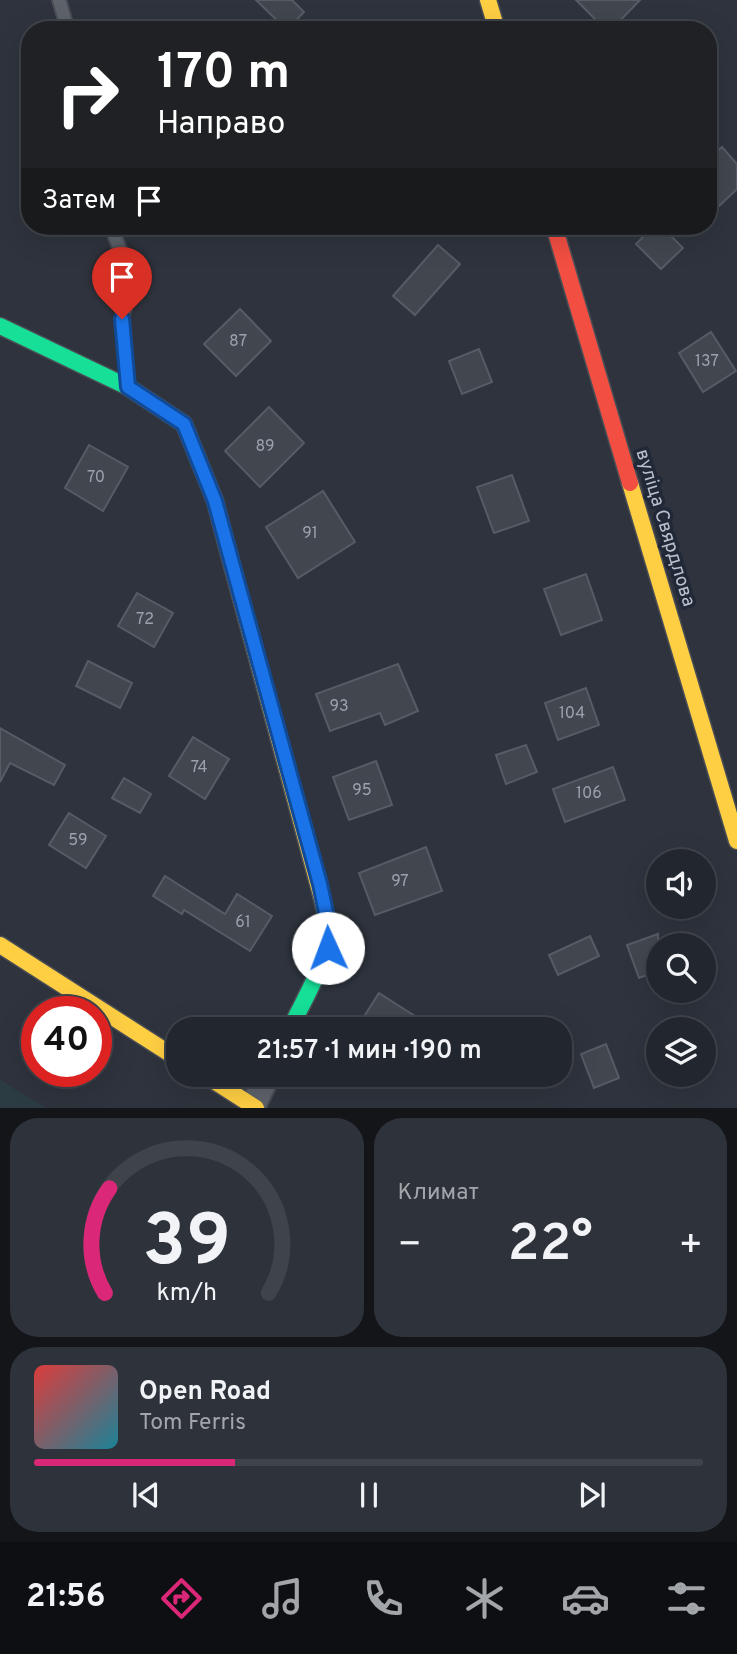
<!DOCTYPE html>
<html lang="ru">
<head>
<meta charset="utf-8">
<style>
	:root { --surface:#22262e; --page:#2e323a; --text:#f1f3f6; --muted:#a2a5aa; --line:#3f434a; --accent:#db2777 }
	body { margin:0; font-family:Overpass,sans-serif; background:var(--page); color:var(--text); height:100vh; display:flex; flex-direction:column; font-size:26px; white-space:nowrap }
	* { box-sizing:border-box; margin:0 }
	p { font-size:23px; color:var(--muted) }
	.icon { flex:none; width:38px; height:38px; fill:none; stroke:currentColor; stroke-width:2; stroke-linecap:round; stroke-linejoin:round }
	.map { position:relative; height:1108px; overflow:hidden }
	.side { display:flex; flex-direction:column; gap:10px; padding:10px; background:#131519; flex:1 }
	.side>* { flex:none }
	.banner { position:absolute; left:21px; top:21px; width:696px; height:214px; border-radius:28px; box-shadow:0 7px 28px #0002,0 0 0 2px var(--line); background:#202124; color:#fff; overflow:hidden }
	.fabs { position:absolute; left:646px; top:849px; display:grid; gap:14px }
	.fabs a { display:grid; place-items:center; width:70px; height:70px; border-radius:50%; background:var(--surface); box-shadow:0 7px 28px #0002,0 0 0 2px var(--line); font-size:35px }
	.speed { position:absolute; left:21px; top:996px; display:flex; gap:14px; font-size:35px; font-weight:700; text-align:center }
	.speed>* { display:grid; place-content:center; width:91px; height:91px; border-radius:50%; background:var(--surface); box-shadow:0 7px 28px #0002,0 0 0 2px var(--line); line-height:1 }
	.speed .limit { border:10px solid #d22; background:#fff; color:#111 }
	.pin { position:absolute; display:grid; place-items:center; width:60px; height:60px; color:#fff; margin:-72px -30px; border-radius:50% 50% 50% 0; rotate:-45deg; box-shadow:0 0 7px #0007 }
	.pin .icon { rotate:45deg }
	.me { position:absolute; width:77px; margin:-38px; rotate:358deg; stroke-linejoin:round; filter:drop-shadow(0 0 5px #0008) }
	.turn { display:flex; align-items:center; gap:24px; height:147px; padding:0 21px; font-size:32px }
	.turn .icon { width:91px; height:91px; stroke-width:2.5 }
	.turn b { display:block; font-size:49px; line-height:60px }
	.then { display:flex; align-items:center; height:66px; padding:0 21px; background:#0003; gap:14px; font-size:26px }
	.big { font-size:52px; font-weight:600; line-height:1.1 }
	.side .widget { flex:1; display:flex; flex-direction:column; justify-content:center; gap:10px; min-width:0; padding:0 24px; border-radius:28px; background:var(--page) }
	.side .dial { align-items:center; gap:0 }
	.dial svg { height:182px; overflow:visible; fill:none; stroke:var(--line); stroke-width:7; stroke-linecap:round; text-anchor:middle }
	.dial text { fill:var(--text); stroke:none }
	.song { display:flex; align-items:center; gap:21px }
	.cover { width:84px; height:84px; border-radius:10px; background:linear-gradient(135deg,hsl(0 70% 55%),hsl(190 70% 35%)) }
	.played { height:7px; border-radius:4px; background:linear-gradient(90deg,var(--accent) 30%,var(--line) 30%) }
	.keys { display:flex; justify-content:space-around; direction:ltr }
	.heat { display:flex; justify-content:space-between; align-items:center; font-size:38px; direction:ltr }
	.side .tiles { flex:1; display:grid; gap:10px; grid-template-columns:1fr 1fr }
	.widget:last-child { grid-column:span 2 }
	.trip { position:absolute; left:166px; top:1017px; width:406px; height:70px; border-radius:28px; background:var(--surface); box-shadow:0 7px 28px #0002,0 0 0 2px var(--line); font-weight:600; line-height:70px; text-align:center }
	.menu { display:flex; height:112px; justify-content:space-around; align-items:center; background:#0e0f12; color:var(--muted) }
	.menu .icon { width:49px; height:49px }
	.menu .active { color:var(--accent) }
	.menu b { font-size:32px; color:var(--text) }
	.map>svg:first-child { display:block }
	.green { fill:#2b3d43 }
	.building { fill:#42474f; stroke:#575b64; stroke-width:2 }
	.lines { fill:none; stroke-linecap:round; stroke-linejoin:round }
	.lane-casing { stroke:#4b4e55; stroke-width:16 }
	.street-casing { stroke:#4b4e55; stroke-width:28 }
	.fast-casing { stroke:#4b4e55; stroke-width:19 }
	.slow-casing { stroke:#4b4e55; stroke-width:19 }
	.jam-casing { stroke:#4b4e55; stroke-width:19 }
	.lane { stroke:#5e626a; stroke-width:12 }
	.street { stroke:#5e626a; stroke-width:24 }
	.fast { stroke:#16e098; stroke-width:16 }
	.slow { stroke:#ffcf43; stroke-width:16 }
	.jam { stroke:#f24e42; stroke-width:16 }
	.route-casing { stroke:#114b97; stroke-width:18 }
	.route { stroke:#1a73e8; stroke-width:12 }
	.labels { text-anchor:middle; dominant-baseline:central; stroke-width:7; stroke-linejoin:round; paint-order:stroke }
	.number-label { font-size:16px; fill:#9ca2ad }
	.street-label { font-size:19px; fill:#bac0cc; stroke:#212938 }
</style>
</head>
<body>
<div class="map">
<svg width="737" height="1108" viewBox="0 0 737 1108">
	<rect width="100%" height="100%" fill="#2e333d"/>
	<!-- green -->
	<path class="green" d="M0 1080 46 1108H0Z"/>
	<!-- building -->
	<g class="building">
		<path d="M256 0H292L304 12 287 30Z"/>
		<path d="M576 0H640L611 30H606Z"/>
		<path d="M722 147 737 164V189L719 206 709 195V159Z"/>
		<path d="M654 226H661L683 248 661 269 636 244Z"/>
		<path d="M438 245 460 264 415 315 393 296Z"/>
		<path d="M240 309 271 341 236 376 204 344Z"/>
		<path d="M711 332 736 371 703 392 679 353Z"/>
		<path d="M479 349 492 382 462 394 449 361Z"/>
		<path d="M269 407 304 443 260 487 225 451Z"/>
		<path d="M89 445 128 467 103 511 65 488Z"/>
		<path d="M512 475 529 521 494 533 477 487Z"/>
		<path d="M323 491 355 542 298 578 266 527Z"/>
		<path d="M586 574 602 620 561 635 544 589Z"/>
		<path d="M137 593 173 613 154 647 118 626Z"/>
		<path d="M88 661 132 683 120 708 76 686Z"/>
		<path d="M398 664 418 711 385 725 380 713 330 731 316 694Z"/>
		<path d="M586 688 599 725 558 740 545 703Z"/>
		<path d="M0 728 65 765 54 785 10 763 0 782Z"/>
		<path d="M193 737 229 759 205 799 169 776Z"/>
		<path d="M526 745 537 772 506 784 496 755Z"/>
		<path d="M376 761 392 805 349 820 333 777Z"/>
		<path d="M613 767 625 800 565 822 553 789Z"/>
		<path d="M124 778 151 794 140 813 112 798Z"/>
		<path d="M69 813 106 836 86 868 49 845Z"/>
		<path d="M426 847 442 891 375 915 359 873Z"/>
		<path d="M165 876 225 914 237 894 272 916 250 951 184 910 182 914 153 896Z"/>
		<path d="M658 934V971L639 978 627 945Z"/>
		<path d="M590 936 599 956 558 975 549 955Z"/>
		<path d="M379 993 435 1029H356Z"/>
		<path d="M606 1044 619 1078 594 1088 581 1054Z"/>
	</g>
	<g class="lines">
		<!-- lane casing -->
		<g class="lane-casing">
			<g id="lane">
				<path d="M59 0 68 30"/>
				<path d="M111 226 132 282 122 319 127 383"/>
			</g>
		</g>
		<!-- street casing -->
		<g class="street-casing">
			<path id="street" d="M253 1106 268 1074"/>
		</g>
		<!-- fast casing -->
		<g class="fast-casing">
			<g id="fast">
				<path d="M0 326 128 387 184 424 215 501 229 554"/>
				<path d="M290 1029C309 988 336 953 324 906"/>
			</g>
		</g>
		<!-- slow casing -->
		<g class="slow-casing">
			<g id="slow">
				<path d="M488 0 497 30"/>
				<path d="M630 483 737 841"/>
				<path d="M229 554 324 906"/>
				<path d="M0 945 178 1059"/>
				<path d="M203 1074 256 1108"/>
			</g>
		</g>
		<!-- jam casing -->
		<g class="jam-casing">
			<path id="jam" d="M554 226 630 483"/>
		</g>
		<!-- lane -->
		<use href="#lane" class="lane"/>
		<!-- street -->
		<use href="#street" class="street"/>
		<!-- fast -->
		<use href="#fast" class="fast"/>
		<!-- slow -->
		<use href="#slow" class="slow"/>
		<!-- jam -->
		<use href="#jam" class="jam"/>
	</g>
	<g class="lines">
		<!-- route casing -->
		<g class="route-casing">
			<path id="route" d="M122 319 128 387 184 424 215 501 320 884 328 922V948"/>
		</g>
		<!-- route -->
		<use href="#route" class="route"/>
	</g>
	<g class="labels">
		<!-- number labels -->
		<g class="number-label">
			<text x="238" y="342">87</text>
			<text x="707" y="362">137</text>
			<text x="265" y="447">89</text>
			<text x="96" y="478">70</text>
			<text x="310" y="534">91</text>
			<text x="145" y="620">72</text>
			<text x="339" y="707">93</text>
			<text x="572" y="714">104</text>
			<text x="199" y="768">74</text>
			<text x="362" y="791">95</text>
			<text x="589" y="794">106</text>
			<text x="78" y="841">59</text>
			<text x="400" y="882">97</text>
			<text x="243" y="923">61</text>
		</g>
		<!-- street labels -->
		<g class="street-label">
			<text transform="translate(665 528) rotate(73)">вуліца Свярдлова</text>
		</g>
	</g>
</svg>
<div class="fabs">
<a><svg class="icon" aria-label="sound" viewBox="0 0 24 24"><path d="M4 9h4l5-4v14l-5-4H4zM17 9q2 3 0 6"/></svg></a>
<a><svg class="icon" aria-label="search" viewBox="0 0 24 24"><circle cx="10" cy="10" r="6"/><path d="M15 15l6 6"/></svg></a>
<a><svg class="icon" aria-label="layers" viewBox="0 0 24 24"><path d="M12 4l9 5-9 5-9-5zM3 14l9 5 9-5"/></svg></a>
</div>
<div class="speed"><div class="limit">40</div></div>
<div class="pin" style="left:122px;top:319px;background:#d93025"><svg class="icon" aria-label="arrive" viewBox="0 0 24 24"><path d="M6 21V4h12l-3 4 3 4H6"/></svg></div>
<svg class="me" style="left:328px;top:948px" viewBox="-20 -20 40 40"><circle r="19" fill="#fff"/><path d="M0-13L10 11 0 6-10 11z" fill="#1a73e8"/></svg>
<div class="trip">21:57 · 1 мин · 190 m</div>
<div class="banner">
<div class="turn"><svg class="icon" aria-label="right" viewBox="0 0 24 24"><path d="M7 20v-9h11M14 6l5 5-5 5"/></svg><div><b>170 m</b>Направо</div></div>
<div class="then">Затем<svg class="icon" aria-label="arrive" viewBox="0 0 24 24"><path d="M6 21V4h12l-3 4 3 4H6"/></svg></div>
</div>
</div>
<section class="side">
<div class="tiles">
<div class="widget dial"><svg viewBox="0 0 100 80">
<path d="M14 69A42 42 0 1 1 86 69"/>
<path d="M14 69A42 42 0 0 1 16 23" stroke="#db2777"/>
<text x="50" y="56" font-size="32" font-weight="700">39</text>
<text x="50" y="72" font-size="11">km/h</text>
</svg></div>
<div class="widget"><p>Климат</p>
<div class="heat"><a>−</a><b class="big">22°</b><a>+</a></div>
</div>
<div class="widget">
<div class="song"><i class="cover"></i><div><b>Open Road</b><p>Tom Ferris</p></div></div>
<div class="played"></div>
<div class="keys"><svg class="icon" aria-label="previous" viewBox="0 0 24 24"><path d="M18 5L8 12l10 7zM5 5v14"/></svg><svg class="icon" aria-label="pause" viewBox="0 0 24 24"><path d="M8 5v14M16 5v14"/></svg><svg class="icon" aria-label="next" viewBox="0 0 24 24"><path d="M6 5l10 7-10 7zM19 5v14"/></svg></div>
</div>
</div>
</section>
<nav class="menu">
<b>21:56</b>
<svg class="icon active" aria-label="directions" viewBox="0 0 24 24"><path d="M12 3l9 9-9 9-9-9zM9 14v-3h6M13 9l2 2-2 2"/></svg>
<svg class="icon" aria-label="music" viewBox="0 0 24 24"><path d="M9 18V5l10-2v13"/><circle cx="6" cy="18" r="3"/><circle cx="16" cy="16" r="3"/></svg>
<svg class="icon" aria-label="phone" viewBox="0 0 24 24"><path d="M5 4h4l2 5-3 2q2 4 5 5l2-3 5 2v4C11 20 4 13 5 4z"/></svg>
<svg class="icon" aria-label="climate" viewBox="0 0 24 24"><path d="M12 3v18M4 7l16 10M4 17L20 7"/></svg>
<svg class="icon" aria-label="car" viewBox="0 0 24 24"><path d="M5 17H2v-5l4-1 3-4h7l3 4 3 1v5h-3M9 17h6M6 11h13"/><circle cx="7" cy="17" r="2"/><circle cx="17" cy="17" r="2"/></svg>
<svg class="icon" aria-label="filters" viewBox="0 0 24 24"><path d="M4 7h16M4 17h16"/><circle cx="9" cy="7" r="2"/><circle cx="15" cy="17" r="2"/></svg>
</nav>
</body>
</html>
